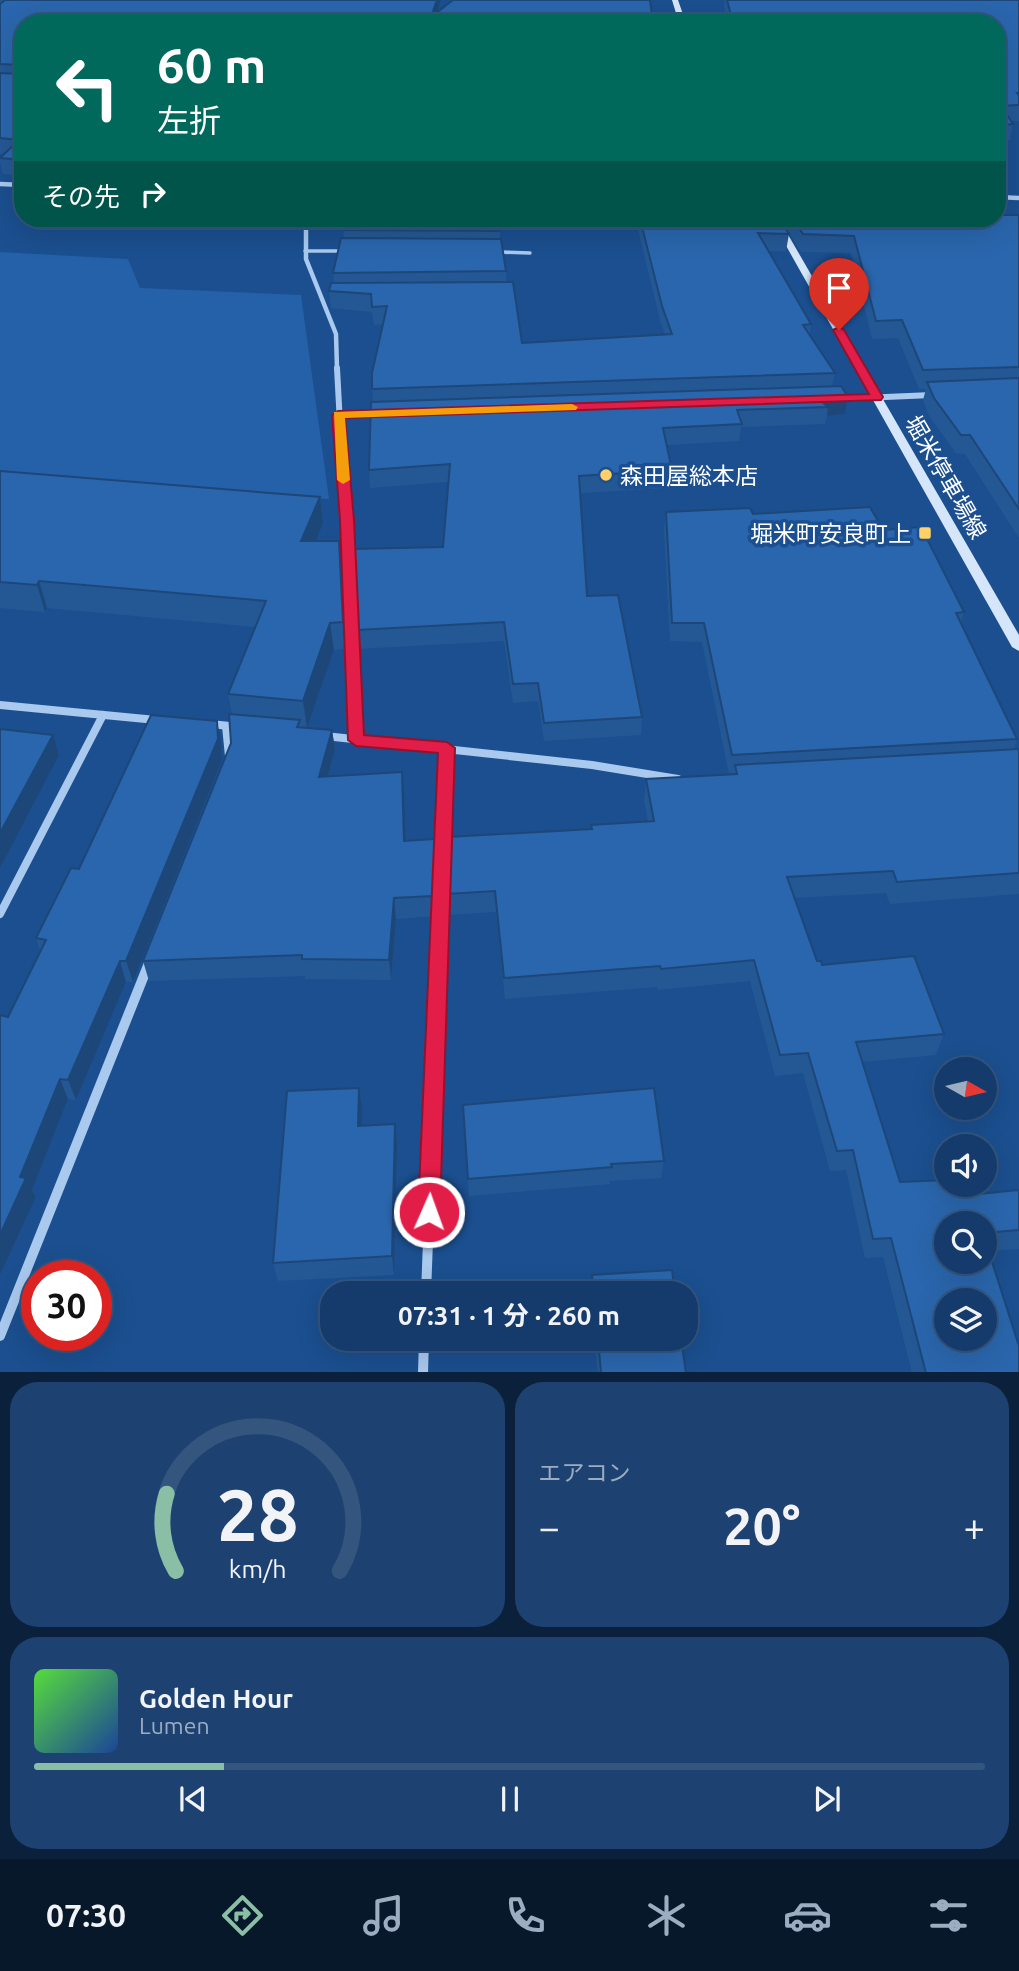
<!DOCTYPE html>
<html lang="ja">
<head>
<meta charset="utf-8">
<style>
	:root { --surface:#143b6b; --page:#1d4271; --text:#f1f3f6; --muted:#9dadc1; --line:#33557e; --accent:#8abfa5 }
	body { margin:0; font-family:Ubuntu,"Noto Sans JP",sans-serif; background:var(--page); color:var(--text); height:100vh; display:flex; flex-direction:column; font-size:26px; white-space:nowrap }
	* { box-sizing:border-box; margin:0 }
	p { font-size:23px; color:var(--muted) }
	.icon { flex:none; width:38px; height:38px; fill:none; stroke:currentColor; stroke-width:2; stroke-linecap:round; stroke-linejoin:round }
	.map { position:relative; height:1372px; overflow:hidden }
	.side { display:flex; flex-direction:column; gap:10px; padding:10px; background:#0b203b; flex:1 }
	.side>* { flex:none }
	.guide { position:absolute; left:14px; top:14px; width:992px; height:214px; border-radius:28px; box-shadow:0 7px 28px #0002,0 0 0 2px var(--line); background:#00695c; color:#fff; overflow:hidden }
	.needle { width:46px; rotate:98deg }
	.controls { position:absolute; left:934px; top:1057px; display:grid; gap:14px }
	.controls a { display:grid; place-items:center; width:63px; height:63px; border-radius:50%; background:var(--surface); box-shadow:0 7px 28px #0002,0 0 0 2px var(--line); font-size:35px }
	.speed { position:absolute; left:21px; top:1260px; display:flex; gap:14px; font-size:35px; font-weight:700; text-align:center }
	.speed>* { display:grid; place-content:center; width:91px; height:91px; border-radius:50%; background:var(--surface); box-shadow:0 7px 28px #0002,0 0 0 2px var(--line); line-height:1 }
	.speed .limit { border:10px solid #d22; background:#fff; color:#111 }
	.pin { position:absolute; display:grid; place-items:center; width:60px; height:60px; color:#fff; margin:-72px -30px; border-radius:50% 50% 50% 0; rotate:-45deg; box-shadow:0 0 7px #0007 }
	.pin .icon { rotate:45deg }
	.me { position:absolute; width:77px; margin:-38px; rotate:2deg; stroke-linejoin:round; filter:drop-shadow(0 0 5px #0008) }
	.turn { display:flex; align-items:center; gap:24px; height:147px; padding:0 28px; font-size:32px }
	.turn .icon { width:91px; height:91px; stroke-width:2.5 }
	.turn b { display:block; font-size:49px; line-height:60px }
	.then { display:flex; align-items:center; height:66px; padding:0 28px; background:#0003; gap:14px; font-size:26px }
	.big { font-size:52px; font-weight:700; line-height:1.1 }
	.side .widget { flex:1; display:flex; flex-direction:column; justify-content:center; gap:10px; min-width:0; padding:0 24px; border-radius:28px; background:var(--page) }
	.side .dial { align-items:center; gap:0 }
	.dial svg { height:182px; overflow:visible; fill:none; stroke:var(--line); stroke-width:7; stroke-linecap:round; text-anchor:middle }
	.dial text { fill:var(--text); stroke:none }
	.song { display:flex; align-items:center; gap:21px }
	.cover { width:84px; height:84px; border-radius:10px; background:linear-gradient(135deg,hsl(110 70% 55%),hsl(220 70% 35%)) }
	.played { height:7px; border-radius:4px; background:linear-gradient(90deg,var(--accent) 20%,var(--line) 20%) }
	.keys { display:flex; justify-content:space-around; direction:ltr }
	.heat { display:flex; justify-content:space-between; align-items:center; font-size:38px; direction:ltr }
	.side .tiles { flex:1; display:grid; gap:10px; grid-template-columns:1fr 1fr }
	.widget:last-child { grid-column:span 2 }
	.trip { position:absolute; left:320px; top:1281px; width:378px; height:70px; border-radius:28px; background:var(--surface); box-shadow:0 7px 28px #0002,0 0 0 2px var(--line); font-weight:700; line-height:70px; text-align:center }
	.tabs { display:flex; height:112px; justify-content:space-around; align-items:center; background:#08182b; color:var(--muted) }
	.tabs .icon { width:49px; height:49px }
	.tabs .active { color:var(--accent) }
	.tabs b { font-size:32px; color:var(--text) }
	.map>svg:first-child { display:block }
	.green { fill:#2461a8 }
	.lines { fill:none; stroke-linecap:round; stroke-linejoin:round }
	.lane { stroke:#a9c9ee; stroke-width:3.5 }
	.street-far3 { stroke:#a9c9ee; stroke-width:4.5 }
	.street-far2 { stroke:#a9c9ee; stroke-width:6 }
	.street-far1 { stroke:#a9c9ee; stroke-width:8 }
	.street { stroke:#a9c9ee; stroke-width:10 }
	.secondary { fill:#d6e6fa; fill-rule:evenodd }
	.wall { fill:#245895; fill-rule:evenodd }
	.shaded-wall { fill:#1d4779 }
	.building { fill:#2a66ad; stroke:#1d4779; stroke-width:2; fill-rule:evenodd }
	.route { fill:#e11d48; stroke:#92132f; stroke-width:2 }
	.slow { fill:#f59e0b }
	.poi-dot { fill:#ffd166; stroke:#1b4f8f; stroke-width:2.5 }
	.labels { text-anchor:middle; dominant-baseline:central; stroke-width:7; stroke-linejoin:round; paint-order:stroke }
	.poi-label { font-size:23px; fill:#fff; stroke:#1b4f8f; text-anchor:start }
	.street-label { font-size:23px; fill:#fff; stroke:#1b4f8f }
</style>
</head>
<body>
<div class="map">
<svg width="1019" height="1373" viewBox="0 0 1019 1373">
	<rect width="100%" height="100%" fill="#1b4f8f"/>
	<!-- green -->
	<path class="green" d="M0 252 128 259 140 288 301 295 329 499 0 483Z"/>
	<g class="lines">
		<!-- lane -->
		<g class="lane">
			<path d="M305 251H344"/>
			<path d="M498 252 530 253"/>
		</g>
		<!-- street-far3 -->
		<g class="street-far3">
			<path d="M0 184 23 185"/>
			<path d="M998 197 1019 198"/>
			<path d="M306 219V259L336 334 337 369"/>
		</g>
		<!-- street-far2 -->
		<g class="street-far2">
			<path d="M337 368 351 629"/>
			<path d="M839 399 932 395"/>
			<path d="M338 415 379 414"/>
		</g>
		<!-- street-far1 -->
		<g class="street-far1">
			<path d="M351 628 356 740"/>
			<path d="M0 705 156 720"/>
			<path d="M210 724 240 727"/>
			<path d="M226 726 229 756"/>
			<path d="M325 736 592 765 678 779"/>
			<path d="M0 914 103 715"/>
			<path d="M439 958 447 748"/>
		</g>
		<!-- street -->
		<g class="street">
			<path d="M426 1293 439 956"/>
			<path d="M0 1336 149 963"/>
			<path d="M423 1373 424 1339"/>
		</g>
		<!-- secondary -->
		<g class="secondary">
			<path d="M672 0H678L686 23H679Z"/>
			<path d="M771 219H779L1019 635V651L1012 647Z"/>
		</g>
	</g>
	<!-- wall -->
	<g class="wall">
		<path d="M0 0H441L438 12 653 23H23V176L3 174 0 162V157L4 154H0Z"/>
		<path d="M725 0H1019V121H1011L1013 124 1010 140H998V23H728L724 7Z"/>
		<path d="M1019 215V538L965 454 956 453 929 416 923 400 926 389H919L898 338 872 339 851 253 801 252 780 219H998Z"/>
		<path d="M541 219H780L789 234 786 251H768L811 324 810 334 835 373 832 386 848 397 845 414 827 416 825 424 741 427 739 441 667 445 672 470 670 488 580 493 587 596 642 717 641 735 544 741 538 701 513 703 504 641 358 649 357 630 443 547 448 482 370 488 369 470 373 402 372 389 383 324 374 325 372 312 331 308 329 291 334 283 333 273 344 238 343 230 500 231V239L506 271V282L522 343 665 334 661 324 637 225Z"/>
		<path d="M0 471 320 497 323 523 315 541 342 567 345 649 334 650 307 728 332 730 335 750 328 776 404 793 405 841 436 860 434 916 396 919 391 980 305 979V976L149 981 143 961 231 743 232 714 228 694 256 627 47 608 45 612 0 608Z"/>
		<path d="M666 512 753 514 883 530 964 612 961 623 1017 739 1014 750 1019 749V894L890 904 886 893 794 898 817 961 944 1034 936 1055 862 1062 900 1182 970 1195 1019 1190V1249L989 1251 1019 1373H912L883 1257 865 1258 846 1170 830 1171 803 1073 775 1076 750 981 658 990 657 987 505 999 496 912 447 915 446 894 591 829V825L648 821 644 800 646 779 734 774V773L729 774 702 642 670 641 664 530ZM985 1223V1262H947Z"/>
		<path d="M221 742 222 760 133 982H126L76 1100 68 1099 32 1190 36 1197 0 1275V1015L8 1017 40 951 36 938 79 869Z"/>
		<path d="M359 1088 362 1108 361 1126 395 1124 397 1144 394 1275 278 1281 273 1263Z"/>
		<path d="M463 1105 664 1161 661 1178 610 1181V1184L469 1196Z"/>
		<path d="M592 1275 675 1293H590Z"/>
		<path d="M594 1339H681L686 1373H598Z"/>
	</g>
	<!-- shaded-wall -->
	<g class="shaded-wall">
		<path d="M437 0H441L435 20 431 17Z"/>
		<path d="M848 397 845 414 827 416 828 407 821 401Z"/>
		<path d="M320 497 323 523 305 568 301 541Z"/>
		<path d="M339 541 342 567 345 649 343 622Z"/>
		<path d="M39 581 47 608 45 612 37 585Z"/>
		<path d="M330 623 334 650 307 728 303 701Z"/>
		<path d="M217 721 221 742 222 760 133 982 126 961Z"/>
		<path d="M332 730 335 750 322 797 319 777Z"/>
		<path d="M53 735 59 755 0 868V833Z"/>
		<path d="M402 772 404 793 406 861 404 841Z"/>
		<path d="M435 839 436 860 434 916 433 896Z"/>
		<path d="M394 898 396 919 391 980 389 960Z"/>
		<path d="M120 961 126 982 76 1100 68 1080Z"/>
		<path d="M60 1079 68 1099 32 1190 36 1197 0 1275V1235L20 1177Z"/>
		<path d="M359 1088 362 1108 361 1146 358 1126Z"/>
		<path d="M395 1124 397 1144 394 1275 392 1256Z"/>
	</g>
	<!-- building -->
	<g class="building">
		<path d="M5 0H437L431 17 453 0H650L653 23H593V20H408L406 23H23V160L0 158 19 140 0 138V73L19 74 21 65 0 64V4Z"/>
		<path d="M727 0H1019V93H1017L1019 96V105L1001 106 1013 124 998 125V23H733Z"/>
		<path d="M998 215H1019V367L923 370 902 320 876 321 854 236 803 234 793 219H998Z"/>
		<path d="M346 219H498L500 231 343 230Z"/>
		<path d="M640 219H780L789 234 758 233 811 324 803 325 835 373 372 389V373L387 306 372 307 371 294 329 291 331 283 513 282 522 343 672 334 662 306Z"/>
		<path d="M341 238 501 239 506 271 333 273Z"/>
		<path d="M1019 378V509L970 435H961L934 398 927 382Z"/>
		<path d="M841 386 848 397 821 401 828 407 737 410 742 424 663 428 672 470 579 476 587 596 618 595 642 717 544 723 538 683 513 684 504 622 357 630 352 549 443 547 450 464 369 470 371 402Z"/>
		<path d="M0 471 320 497 301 541H339L343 622 330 623 303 701 228 694 266 601 39 581 37 585 0 582Z"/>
		<path d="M870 507 883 530 921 527 964 612 956 613 1017 739 732 755 704 623H672L666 512 750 508 753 514Z"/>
		<path d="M229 714 300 720 297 727 332 730 319 777 402 772 404 841 435 839 433 896 394 898 389 960 302 959V955L143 961 231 743Z"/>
		<path d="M151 715 217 721 218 739 126 961H120L68 1080 60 1079 20 1177 26 1178 0 1235V1015L8 1017 46 940 36 938 71 868 79 869Z"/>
		<path d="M0 729 53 735 0 833Z"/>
		<path d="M1019 749V873L897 882 893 871 787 877 817 961H821L822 965 914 956 944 1034 856 1042 900 1182 947 1180V1185H967L970 1195 1019 1190V1230L985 1233V1223H947V1262H985V1240L1019 1346V1373H926L891 1238 873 1239 853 1150 837 1151 808 1053 780 1055 754 960 661 969 660 966 504 978 495 891 446 894 448 837 592 829 591 825 654 821 646 779 737 774 735 765ZM947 1300H985V1339H947Z"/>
		<path d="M359 1088 358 1126 395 1124 392 1256 273 1263 287 1091Z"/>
		<path d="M654 1088 664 1161 611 1164 612 1167 468 1179 463 1105Z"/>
		<path d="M672 1270 675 1293H594L592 1275Z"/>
		<path d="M598 1339H681L686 1373H601Z"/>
	</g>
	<!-- route -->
	<path class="route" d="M839 327 844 330 883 397 881 400 345 418 354 520 364 735 447 742 455 748 440 1212 437 1219 429 1222 421 1219 418 1212 438 753 356 746 348 740 340 520 332 415 338 411 869 394 833 330Z"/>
	<!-- slow -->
	<path class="slow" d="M572 404 578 407 576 410 345 418 350 480 343 484 337 480 334 412Z"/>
	<!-- markers -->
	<g class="poi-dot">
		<circle cx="606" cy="475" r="7"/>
		<rect x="918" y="526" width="14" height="14" rx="3.5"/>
	</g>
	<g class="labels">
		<!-- poi labels -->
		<g class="poi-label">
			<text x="620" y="475">森田屋総本店</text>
			<text x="911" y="533" text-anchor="end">堀米町安良町上</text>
		</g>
		<!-- street labels -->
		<g class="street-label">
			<text transform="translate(946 477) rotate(60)">堀米停車場線</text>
		</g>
	</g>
</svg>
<div class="controls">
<a><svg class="needle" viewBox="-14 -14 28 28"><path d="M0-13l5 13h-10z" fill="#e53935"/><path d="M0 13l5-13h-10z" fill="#9dadc1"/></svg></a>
<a><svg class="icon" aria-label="sound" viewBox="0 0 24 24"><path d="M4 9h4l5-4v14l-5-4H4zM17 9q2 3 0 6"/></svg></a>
<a><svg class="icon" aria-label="search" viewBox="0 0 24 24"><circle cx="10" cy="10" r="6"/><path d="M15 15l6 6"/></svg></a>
<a><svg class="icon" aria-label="layers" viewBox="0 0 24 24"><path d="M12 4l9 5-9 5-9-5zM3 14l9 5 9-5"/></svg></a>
</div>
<div class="speed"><div class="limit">30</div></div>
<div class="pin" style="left:839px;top:330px;background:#d93025"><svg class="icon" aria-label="arrive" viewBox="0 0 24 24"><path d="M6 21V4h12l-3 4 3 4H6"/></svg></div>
<svg class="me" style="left:429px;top:1212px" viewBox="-20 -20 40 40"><circle r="17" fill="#e11d48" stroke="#fff" stroke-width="3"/><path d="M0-11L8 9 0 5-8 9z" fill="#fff"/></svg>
<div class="trip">07:31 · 1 分 · 260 m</div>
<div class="guide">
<div class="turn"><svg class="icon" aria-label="left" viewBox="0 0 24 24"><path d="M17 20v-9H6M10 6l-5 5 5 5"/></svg><div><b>60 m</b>左折</div></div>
<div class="then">その先<svg class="icon" aria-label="right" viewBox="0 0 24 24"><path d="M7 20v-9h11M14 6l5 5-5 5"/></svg></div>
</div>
</div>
<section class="side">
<div class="tiles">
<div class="widget dial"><svg viewBox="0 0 100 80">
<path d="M14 69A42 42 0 1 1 86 69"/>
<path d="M14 69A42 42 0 0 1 10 35" stroke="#8abfa5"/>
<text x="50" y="56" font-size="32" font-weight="700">28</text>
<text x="50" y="72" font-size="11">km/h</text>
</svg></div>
<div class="widget"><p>エアコン</p>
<div class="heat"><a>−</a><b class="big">20°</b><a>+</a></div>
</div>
<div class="widget">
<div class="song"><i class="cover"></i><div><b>Golden Hour</b><p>Lumen</p></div></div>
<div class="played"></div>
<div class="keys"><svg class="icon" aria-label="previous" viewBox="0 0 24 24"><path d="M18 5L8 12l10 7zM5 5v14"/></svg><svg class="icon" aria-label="pause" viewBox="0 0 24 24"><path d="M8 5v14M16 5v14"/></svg><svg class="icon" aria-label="next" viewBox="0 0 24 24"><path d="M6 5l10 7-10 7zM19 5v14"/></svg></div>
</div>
</div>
</section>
<nav class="tabs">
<b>07:30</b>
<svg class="icon active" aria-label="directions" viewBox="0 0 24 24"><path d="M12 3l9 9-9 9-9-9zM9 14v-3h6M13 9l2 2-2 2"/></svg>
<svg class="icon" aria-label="music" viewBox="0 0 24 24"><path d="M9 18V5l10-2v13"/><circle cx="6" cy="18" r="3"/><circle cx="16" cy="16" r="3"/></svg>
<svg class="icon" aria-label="phone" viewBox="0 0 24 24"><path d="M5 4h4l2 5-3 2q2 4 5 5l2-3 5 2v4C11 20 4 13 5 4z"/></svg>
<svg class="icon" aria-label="climate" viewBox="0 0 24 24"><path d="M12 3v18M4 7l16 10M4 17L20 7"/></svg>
<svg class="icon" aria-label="car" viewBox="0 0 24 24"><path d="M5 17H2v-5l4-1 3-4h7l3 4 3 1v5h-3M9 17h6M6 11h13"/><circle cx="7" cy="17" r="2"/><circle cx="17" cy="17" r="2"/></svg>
<svg class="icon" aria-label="filters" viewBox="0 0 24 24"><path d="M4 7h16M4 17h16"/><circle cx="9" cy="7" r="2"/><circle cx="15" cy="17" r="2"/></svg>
</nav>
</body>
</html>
